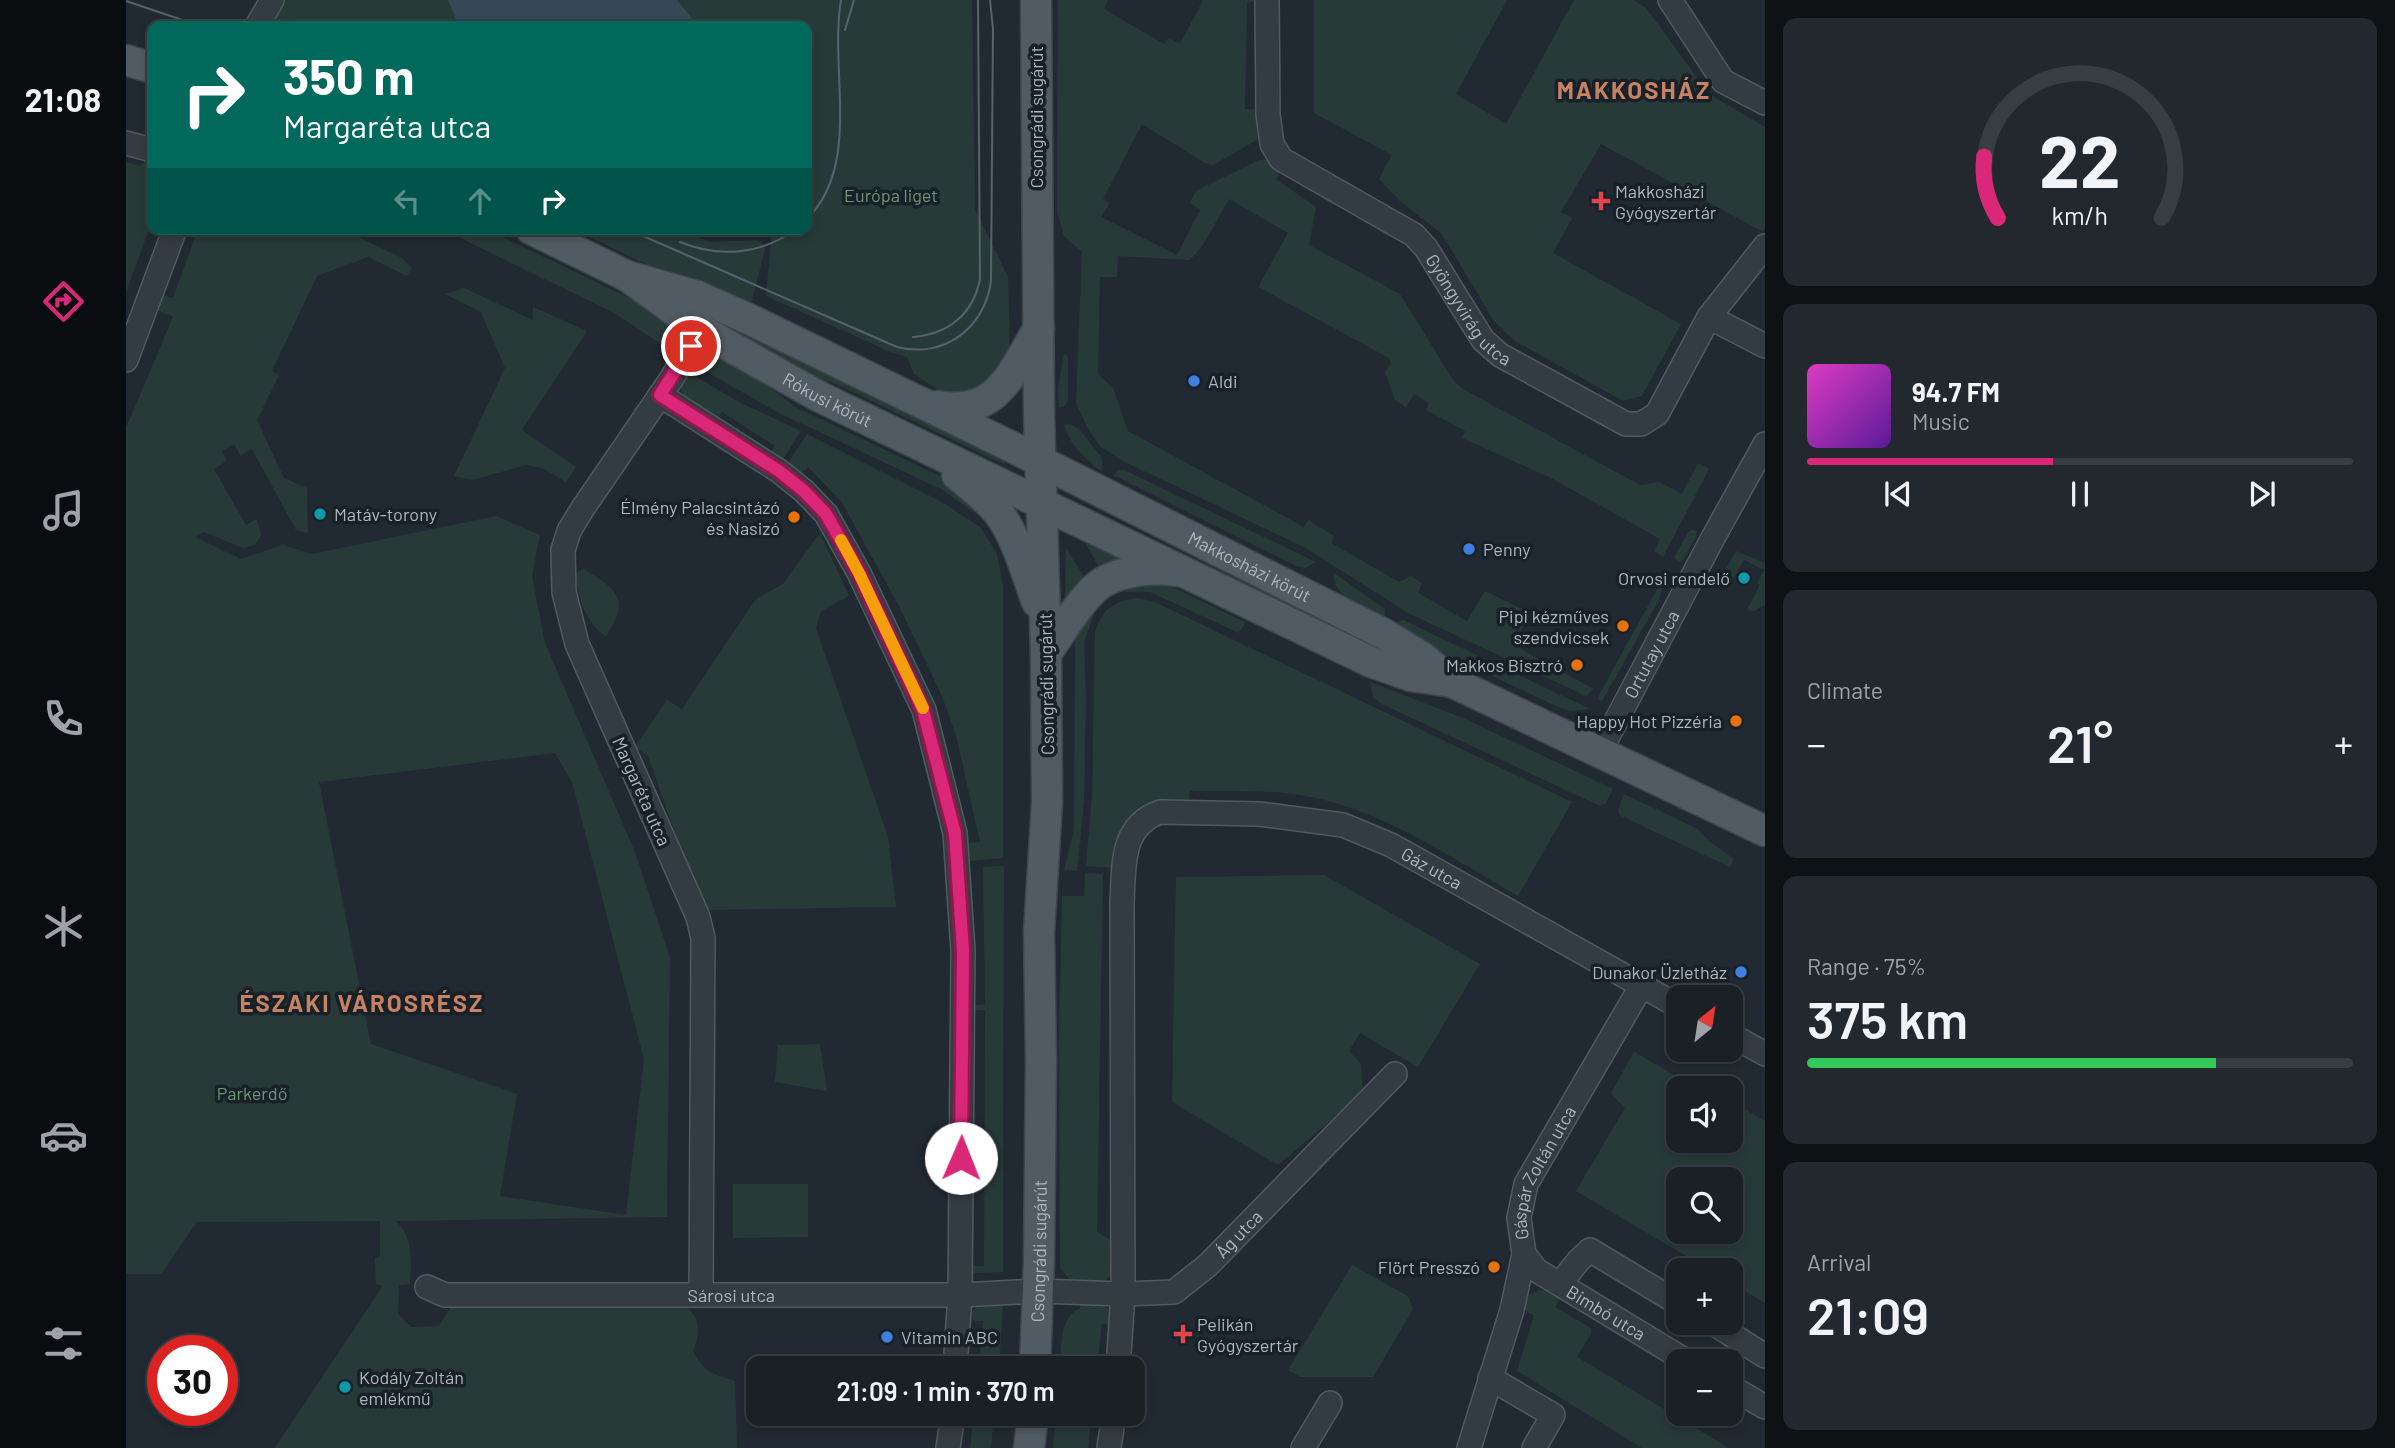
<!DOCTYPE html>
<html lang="en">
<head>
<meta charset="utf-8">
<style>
	:root { --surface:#192026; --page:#22282e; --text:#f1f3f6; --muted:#9fa3a7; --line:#373e43; --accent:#db2777 }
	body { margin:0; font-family:Barlow,sans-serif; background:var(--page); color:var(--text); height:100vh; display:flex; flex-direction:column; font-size:26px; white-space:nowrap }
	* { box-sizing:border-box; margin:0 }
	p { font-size:23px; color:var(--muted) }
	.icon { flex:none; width:38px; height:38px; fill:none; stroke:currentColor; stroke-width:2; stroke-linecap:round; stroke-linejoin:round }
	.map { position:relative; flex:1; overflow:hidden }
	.side { display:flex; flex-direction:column; gap:18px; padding:18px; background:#0e1215; width:630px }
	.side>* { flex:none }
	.top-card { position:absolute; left:21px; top:21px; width:665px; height:214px; border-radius:14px; box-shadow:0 4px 10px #0003,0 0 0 2px var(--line); background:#00695c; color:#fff; overflow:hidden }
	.needle { width:46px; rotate:30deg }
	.tools { position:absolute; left:1540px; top:985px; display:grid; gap:14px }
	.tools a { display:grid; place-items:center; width:77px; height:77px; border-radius:14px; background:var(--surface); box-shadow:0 4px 10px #0003,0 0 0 2px var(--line); font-size:35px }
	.speed { position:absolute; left:21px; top:1335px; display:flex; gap:14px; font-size:35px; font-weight:700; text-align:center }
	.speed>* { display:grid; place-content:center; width:91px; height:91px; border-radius:50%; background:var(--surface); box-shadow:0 4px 10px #0003,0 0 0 2px var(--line); line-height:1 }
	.speed .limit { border:10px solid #d22; background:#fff; color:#111 }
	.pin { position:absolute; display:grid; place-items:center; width:60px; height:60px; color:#fff; margin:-30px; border:4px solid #fff; border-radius:50%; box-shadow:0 2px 7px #0007 }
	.me { position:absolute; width:77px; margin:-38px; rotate:1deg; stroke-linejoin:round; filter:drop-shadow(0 0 5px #0008) }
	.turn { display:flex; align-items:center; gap:24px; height:147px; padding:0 21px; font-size:32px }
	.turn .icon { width:91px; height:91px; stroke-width:2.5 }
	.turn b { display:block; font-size:49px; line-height:60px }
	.lanes { display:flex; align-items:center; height:66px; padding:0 21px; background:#0003; justify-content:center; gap:35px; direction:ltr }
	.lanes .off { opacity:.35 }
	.big { font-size:52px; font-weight:600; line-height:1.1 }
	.side .card { flex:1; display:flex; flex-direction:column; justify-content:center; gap:10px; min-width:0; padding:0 24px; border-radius:14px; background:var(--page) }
	.side .dial { align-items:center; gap:0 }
	.dial svg { height:182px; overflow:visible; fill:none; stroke:var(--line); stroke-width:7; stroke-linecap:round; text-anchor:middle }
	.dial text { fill:var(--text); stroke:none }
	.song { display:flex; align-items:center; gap:21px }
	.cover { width:84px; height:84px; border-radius:10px; background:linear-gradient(135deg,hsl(310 70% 55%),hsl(270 70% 35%)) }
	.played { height:7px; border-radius:4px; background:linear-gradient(90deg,var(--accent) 45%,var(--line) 45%) }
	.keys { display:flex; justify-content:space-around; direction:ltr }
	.heat { display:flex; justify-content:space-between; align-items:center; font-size:38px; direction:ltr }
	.charge { height:10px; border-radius:5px; background:linear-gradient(90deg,#34c759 75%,var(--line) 0) }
	.trip { position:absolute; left:620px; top:1356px; width:399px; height:70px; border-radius:14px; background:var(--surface); box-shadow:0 4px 10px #0003,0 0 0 2px var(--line); font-weight:600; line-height:70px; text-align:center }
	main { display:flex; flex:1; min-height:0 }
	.tabs { display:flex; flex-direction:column; width:126px; justify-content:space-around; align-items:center; background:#0a0d0f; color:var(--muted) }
	.tabs .icon { width:49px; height:49px }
	.tabs .current { color:var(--accent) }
	.tabs b { font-size:32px; color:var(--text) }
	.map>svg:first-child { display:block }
	.green { fill:#283a38; fill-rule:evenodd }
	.water { fill:#364858 }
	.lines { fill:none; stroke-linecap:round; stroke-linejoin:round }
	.minor-casing { stroke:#515a61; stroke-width:26 }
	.major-casing { stroke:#3d454d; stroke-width:33 }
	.minor { stroke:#343c43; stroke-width:23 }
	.major { stroke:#515b63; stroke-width:30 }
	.tram { stroke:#58626c; stroke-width:2 }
	.route-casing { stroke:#8e194d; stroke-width:18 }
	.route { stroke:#db2777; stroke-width:12 }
	.slow { stroke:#f59e0b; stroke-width:12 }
	.health-dot { fill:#e0444e; stroke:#192128; stroke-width:2.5 }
	.shop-dot { fill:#3f7fe0; stroke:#192128; stroke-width:2.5 }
	.culture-dot { fill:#0f9aa8; stroke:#192128; stroke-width:2.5 }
	.food-dot { fill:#e8710a; stroke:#192128; stroke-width:2.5 }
	.labels { text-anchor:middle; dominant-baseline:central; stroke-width:7; stroke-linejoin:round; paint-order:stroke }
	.street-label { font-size:18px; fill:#adb7c0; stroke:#192128 }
	.poi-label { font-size:18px; fill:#adb7c0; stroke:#192128; text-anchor:start }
	.park-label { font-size:18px; fill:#709473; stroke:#192128 }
	.district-label { font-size:24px; font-weight:bold; letter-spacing:2px; fill:#c68263; stroke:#192128 }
</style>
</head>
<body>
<main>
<nav class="tabs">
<b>21:08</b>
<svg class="icon current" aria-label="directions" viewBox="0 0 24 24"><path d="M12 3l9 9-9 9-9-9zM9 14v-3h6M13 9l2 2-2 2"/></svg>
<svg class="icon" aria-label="music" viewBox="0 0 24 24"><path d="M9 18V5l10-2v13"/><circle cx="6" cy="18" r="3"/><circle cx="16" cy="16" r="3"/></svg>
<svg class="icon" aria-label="phone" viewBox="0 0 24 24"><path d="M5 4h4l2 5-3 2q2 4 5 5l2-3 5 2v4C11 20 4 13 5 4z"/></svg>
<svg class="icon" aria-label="climate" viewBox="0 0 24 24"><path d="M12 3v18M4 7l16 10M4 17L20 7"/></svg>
<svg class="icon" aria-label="car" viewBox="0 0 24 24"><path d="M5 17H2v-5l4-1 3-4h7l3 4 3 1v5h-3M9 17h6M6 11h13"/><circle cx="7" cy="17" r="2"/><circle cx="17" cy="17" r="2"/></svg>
<svg class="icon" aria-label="filters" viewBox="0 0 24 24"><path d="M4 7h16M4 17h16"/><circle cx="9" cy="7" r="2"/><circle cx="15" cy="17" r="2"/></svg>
</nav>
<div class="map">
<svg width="1639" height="1448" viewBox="0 0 1639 1448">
	<rect width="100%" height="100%" fill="#212a32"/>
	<!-- green -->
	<g class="green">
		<path d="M157 0H846L849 209 882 277 884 352 872 383 828 400 788 374 781 357 762 351 640 296 646 230C619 234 596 237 569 229H681V26H142Z"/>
		<path d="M932 0H982L978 9 1038 44 1043 38 1054 44 1077 0H1133L1121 3 1119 109 1134 110 1135 128 1131 140 1087 165 1079 163 1016 124 977 199 984 203 975 217 1051 255 1074 210 1064 203 1070 191 1133 160H1144L1156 168 1150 179 1190 207 1183 245 1274 294 1327 380 1337 389 1514 485 1533 482 1556 494 1572 463 1583 469 1537 557 1528 551 1534 539 1425 478 1336 438 1339 431 1300 410 1303 403 1288 394 1280 407 1269 400 1259 372 1265 363 1263 358 1132 287 1162 233 1103 199 1077 245 1064 260 992 256 991 277H974L972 374 987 388 1002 431 1178 527 1182 520 1208 536 1205 543 1273 582 1285 576 1296 583 1292 593 1341 621 1359 591 1404 613 1387 645 1468 689 1460 696 1282 613 1180 548 997 461 975 447 963 431 950 403 956 252 938 236 931 211Z"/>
		<path d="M1188 0H1381L1330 94 1380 124 1448 0H1507L1520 8 1583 94 1639 127V227L1637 232 1475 144 1435 212 1446 218 1427 253 1555 324 1516 396 1497 401 1389 341 1368 321 1316 234 1274 201 1253 179 1266 155 1188 113Z"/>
		<path d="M19 160 26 162V229H35L34 233 22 232 0 292V162L15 166Z"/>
		<path d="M72 229H216L276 258 286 268 281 276 242 257 191 276 146 371 153 375 131 420 158 478 181 488 182 533 170 530 126 449 114 455 108 444 96 451 101 461 88 469 120 525 131 519 135 535 129 545 117 548 78 532 69 537 115 559 157 545 186 554 370 516 414 535 406 576 419 643 509 852 544 957 541 1217 269 1221C288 1236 285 1261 284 1284L273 1285 272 1314 285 1327 313 1326 329 1300 550 1301C574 1312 576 1329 567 1351 577 1373 588 1374 609 1381L611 1448H149L257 1286 250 1284 249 1258 254 1256V1221L71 1222 35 1274H0V428L47 317 29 309 35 294 47 298ZM429 753 446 782 518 1059 500 1215 374 1196 391 1094 245 1044 193 782Z"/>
		<path d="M316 229H360L511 302 554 329 557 342 551 355 490 314Z"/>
		<path d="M447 229H548L585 242 630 240 635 242 639 249 625 305 536 272Z"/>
		<path d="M338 288 407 320V307L461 331 396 430 450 467 440 482 416 468 400 465 346 480 328 476 379 368 355 312 319 294Z"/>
		<path d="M624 336 879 460V465L712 385 643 358 618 344Z"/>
		<path d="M581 349 596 352 671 408 839 488 860 517 844 510 817 490 653 413 565 363 571 354Z"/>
		<path d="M938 354H940L942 358V399L939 406 933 408 932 389Z"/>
		<path d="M560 371 615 403 675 431 654 464 643 456 649 446 596 412 589 422 560 401 554 387Z"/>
		<path d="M943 424 953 429 976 458V470L975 471C959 459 944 445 938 425Z"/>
		<path d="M681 434 816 502 855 528 871 554 877 587V858L843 861 841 843 854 842 830 735 816 696 773 606 715 501 682 467 672 475 659 468Z"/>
		<path d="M992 470H998L1190 562 1179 568 1170 566 987 475Z"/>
		<path d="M970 512 1247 645 1245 651 968 518Z"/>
		<path d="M1566 530 1570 531 1571 535 1555 563 1548 558 1562 532Z"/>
		<path d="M694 533 723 596 695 611 690 628 762 837 770 907 576 910 522 756 509 747 541 700 556 709 630 599 657 584Z"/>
		<path d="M957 539 1006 557 977 574Z"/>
		<path d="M940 548 962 583 939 601Z"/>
		<path d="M1610 551 1639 563V605L1628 611 1621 610 1634 585 1631 583 1638 570 1618 560 1602 588 1593 581Z"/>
		<path d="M457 569C491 588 505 600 480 636 461 627 450 593 450 573Z"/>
		<path d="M1208 573 1259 609 1258 621C1241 610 1205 597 1208 573Z"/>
		<path d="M1000 581 1040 584 1119 622 1116 629 1111 632 1024 592C1012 590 998 594 986 590Z"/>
		<path d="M1534 584 1536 589 1533 600 1476 701 1472 699 1473 695Z"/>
		<path d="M1012 598 1031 603 1446 802 1392 896C1320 855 1246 802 1160 793 1129 790 1096 792 1064 791L1063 803 1022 805 1002 820 989 842 986 868 960 866 966 795 969 632C977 609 987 601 1012 598Z"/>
		<path d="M972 602 958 643 960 697 958 802 951 871 938 870 948 829 949 638Z"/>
		<path d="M1277 620 1464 709 1444 711 1430 706 1293 642 1270 629 1269 623Z"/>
		<path d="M1244 682 1337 718 1487 789 1480 803 1474 806 1256 704 1247 697Z"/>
		<path d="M1498 794 1572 829 1583 841 1608 859 1604 867 1493 815 1492 810Z"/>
		<path d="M878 866 877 1272 846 1273 844 1266H858L859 1016V1010H845V1005L859 1004 857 867Z"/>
		<path d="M959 873 977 874 971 1232 988 1242C989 1263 992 1271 974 1285L946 1282 934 1268 933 1046 936 896H958Z"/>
		<path d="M1198 875 1354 964 1292 1067 1234 1033 1223 1051 1235 1064 1237 1093 1152 1165 1046 1102 1050 877Z"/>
		<path d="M694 1044 701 1091 649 1082 652 1045Z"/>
		<path d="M1508 1052 1571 1088H1552V1141H1605V1101L1639 1121V1303L1605 1283V1270H1584L1450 1191 1499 1108 1485 1093ZM1552 1180H1605V1232H1552Z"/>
		<path d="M607 1184H682V1237L607 1238Z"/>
		<path d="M1226 1265 1282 1296 1287 1309 1247 1377H1174L1162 1370Z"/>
		<path d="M1419 1289 1437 1294 1429 1307 1465 1328V1334L1451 1357 1603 1448H1516L1391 1371 1408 1315 1395 1309C1400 1296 1405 1292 1419 1289Z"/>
		<path d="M877 1302 873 1368H853L857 1321 843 1320C848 1301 860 1304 877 1302Z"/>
		<path d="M955 1302 976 1304 987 1312V1325L976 1324 971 1368H934C936 1347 932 1319 954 1308Z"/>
		<path d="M848 1414H868L865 1448H844Z"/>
		<path d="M930 1414H966L962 1448H927Z"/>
	</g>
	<!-- water -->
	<path class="water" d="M322 0H551L572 26H333Z"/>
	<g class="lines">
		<!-- minor casing -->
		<g class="minor-casing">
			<g id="minor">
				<path id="s1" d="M1141 0 1142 114 1146 144 1155 159 1288 235 1300 248 1357 340 1374 355 1500 424H1515L1531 414 1583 317 1639 346"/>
				<path d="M1544 0 1597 81 1639 103"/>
				<path d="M131 26 146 0"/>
				<path d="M0 143 26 150"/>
				<path d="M1583 317 1639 246"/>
				<path d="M0 360 49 229"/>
				<path d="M534 395 653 471 678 491 700 514 733 573 798 710 829 833 837 951 834 1295 829 1368"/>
				<path id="s2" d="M1473 753 1588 536 1639 444"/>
				<path d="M1605 1035 1639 1054"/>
				<path id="s3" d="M1398 1254 1410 1270 1562 1362"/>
				<path d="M1434 1284 1453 1260 1464 1250 1552 1303"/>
				<path id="s4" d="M301 1287 319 1295H834L912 1291 997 1294 1048 1292 1082 1265 1269 1074"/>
				<path d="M575 1295 577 938 572 917 451 644 438 592 437 550 443 531 457 508 546 378 575 330"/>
				<path d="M1587 1323 1639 1356"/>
				<path id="s5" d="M992 1368 997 1294 996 903C998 867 994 826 1034 812L1133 814 1217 825 1265 845 1552 1006"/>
				<path d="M1364 1378 1427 1415 1408 1448"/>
				<path d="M1605 1387 1639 1407"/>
				<path d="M822 1448 827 1414"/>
				<path d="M983 1448 988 1414"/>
				<path d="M1177 1448 1204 1403"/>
				<path id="s6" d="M1343 1448 1386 1310 1398 1254 1393 1218 1400 1184 1516 985"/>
			</g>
		</g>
		<!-- major casing -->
		<g class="major-casing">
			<g id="major">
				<path d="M0 60 26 68"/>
				<path id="s7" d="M405 229 501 276 575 330 694 397 1245 662 1285 676 1326 682"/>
				<path id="s8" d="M501 276 571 296 625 320 884 446 1258 634 1296 657 1326 682 1639 831"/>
				<path d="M811 406C872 417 886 372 913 328"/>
				<path d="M831 475C845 486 860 498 872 512 891 537 900 573 911 602"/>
				<path d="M920 654C935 633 948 609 966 591 985 571 1024 567 1050 571"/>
				<path id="s9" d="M909 1368 913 1260 915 1061 913 932 921 803 920 654 913 415 910 0"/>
				<path d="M903 1448 907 1414"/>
			</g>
		</g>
		<!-- minor -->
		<use href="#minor" class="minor"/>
		<!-- major -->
		<use href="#major" class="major"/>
		<!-- tram -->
		<g class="tram">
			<path d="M0 1 74 26"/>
			<path d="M719 30 728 0"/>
			<path d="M681 219C736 165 703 69 715 0"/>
			<path d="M501 229 771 347C818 359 859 328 865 281L867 29 864 0"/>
			<path d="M554 242C593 258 635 255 670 229"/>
			<path d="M787 337C823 334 847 314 854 279L852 0"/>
		</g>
	</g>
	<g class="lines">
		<!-- route casing -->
		<g class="route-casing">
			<path id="route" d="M565 346 534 395 653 471 678 491 700 514 733 573 797 710 829 833 837 951 835 1158"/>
		</g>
		<!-- route -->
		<use href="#route" class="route"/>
		<!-- slow -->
		<path class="slow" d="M715 540 733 573 797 708"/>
	</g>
	<!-- markers -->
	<g class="health-dot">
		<path d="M1471.5 190.5h7v7h7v7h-7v7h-7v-7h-7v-7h7z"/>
		<path d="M1053.5 1323.5h7v7h7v7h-7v7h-7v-7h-7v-7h7z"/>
	</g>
	<g class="shop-dot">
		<circle cx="1068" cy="381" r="7"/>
		<circle cx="1343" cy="549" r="7"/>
		<circle cx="1615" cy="972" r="7"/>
		<circle cx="761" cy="1337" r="7"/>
	</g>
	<g class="culture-dot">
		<circle cx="194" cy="514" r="7"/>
		<circle cx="1618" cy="578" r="7"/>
		<circle cx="219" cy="1387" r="7"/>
	</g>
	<g class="food-dot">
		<circle cx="668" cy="517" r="7"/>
		<circle cx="1497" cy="626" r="7"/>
		<circle cx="1451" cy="665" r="7"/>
		<circle cx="1610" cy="721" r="7"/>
		<circle cx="1368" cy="1267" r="7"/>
	</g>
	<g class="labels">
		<!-- street labels -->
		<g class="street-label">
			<text transform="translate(910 117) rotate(-90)">Csongrádi sugárút</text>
			<text stroke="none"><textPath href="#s1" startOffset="408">Gyöngyvirág utca</textPath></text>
			<text stroke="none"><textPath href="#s7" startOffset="343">Rókusi körút</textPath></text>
			<text stroke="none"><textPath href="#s8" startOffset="688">Makkosházi körút</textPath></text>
			<text stroke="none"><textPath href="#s2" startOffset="112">Ortutay utca</textPath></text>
			<text transform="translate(920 684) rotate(-91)">Csongrádi sugárút</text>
			<text transform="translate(516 791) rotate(66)">Margaréta utca</text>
			<text stroke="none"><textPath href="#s5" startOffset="854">Gáz utca</textPath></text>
			<text stroke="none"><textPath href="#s6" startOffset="289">Gáspár Zoltán utca</textPath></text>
			<text stroke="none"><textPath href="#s4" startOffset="836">Ág utca</textPath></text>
			<text stroke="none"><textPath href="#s9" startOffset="117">Csongrádi sugárút</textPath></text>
			<text stroke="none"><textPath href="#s4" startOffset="306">Sárosi utca</textPath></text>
			<text stroke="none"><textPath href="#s3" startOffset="102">Bimbó utca</textPath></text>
		</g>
		<!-- poi labels -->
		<g class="poi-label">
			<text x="1489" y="191">Makkosházi<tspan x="1489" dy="21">Gyógyszertár</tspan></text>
			<text x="1082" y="381">Aldi</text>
			<text x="654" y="507" text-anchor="end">Élmény Palacsintázó<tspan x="654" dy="21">és Nasizó</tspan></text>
			<text x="208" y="514">Matáv-torony</text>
			<text x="1357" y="549">Penny</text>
			<text x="1604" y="578" text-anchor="end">Orvosi rendelő</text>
			<text x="1483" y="616" text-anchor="end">Pipi kézműves<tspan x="1483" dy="21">szendvicsek</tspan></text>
			<text x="1437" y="665" text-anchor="end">Makkos Bisztró</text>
			<text x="1596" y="721" text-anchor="end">Happy Hot Pizzéria</text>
			<text x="1601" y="972" text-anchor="end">Dunakor Üzletház</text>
			<text x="1354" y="1267" text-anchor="end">Flört Presszó</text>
			<text x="1071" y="1324">Pelikán<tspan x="1071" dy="21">Gyógyszertár</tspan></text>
			<text x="775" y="1337">Vitamin ABC</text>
			<text x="233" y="1377">Kodály Zoltán<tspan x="233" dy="21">emlékmű</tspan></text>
		</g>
		<!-- park labels -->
		<g class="park-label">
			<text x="765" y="195">Európa liget</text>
			<text x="126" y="1093">Parkerdő</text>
		</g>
		<!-- district labels -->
		<g class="district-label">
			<text x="1508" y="89">MAKKOSHÁZ</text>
			<text x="236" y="1002">ÉSZAKI VÁROSRÉSZ</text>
		</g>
	</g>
</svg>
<div class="tools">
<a><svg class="needle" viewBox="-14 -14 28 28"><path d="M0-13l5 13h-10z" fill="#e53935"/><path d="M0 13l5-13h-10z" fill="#9fa3a7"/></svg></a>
<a><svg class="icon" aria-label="sound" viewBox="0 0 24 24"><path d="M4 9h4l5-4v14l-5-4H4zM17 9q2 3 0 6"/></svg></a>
<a><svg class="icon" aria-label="search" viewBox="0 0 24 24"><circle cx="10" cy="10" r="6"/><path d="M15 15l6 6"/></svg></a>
<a>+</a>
<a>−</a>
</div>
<div class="speed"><div class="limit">30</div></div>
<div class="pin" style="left:565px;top:346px;background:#d93025"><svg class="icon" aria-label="arrive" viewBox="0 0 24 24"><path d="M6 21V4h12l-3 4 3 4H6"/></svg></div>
<svg class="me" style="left:835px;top:1158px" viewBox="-20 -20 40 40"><circle r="19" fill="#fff"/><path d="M0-13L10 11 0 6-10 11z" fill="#db2777"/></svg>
<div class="trip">21:09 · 1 min · 370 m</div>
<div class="top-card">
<div class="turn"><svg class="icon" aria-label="right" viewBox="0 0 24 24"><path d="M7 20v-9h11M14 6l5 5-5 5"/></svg><div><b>350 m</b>Margaréta utca</div></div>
<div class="lanes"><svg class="icon off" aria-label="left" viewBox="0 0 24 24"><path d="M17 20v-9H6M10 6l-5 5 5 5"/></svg><svg class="icon off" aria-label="ahead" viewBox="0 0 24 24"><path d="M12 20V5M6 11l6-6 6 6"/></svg><svg class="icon" aria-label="right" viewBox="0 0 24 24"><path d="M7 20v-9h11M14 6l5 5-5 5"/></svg></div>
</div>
</div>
<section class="side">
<div class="card dial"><svg viewBox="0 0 100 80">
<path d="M14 69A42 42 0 1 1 86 69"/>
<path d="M14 69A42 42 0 0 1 8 42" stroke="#db2777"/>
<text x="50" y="56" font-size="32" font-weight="700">22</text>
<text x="50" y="72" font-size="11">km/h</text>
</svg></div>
<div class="card">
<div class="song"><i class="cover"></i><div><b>94.7 FM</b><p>Music</p></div></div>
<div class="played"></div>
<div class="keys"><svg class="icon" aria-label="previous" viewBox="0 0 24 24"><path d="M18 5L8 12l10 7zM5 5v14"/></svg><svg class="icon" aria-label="pause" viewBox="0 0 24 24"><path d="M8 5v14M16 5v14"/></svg><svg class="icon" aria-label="next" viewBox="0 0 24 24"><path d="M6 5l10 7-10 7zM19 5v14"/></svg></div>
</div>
<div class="card"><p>Climate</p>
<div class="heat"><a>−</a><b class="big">21°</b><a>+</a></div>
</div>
<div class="card"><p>Range · 75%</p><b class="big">375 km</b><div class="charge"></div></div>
<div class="card"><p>Arrival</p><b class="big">21:09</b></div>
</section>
</main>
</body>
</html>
